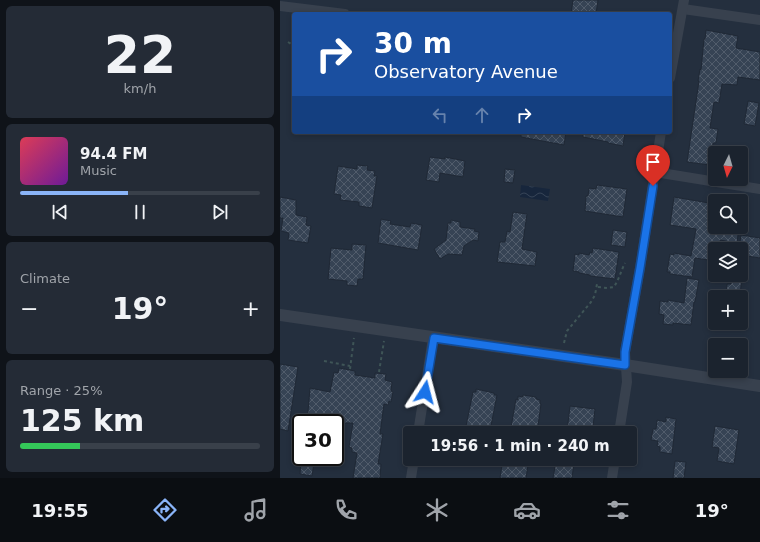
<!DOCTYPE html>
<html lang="en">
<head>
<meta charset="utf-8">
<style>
	:root { --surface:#1b232e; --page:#242b36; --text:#f1f3f6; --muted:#a0a4aa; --line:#39404a; --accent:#8ab4f8 }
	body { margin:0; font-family:"DejaVu Sans",sans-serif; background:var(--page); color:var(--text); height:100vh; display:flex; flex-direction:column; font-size:15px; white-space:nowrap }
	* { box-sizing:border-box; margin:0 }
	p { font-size:13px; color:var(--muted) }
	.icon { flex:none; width:22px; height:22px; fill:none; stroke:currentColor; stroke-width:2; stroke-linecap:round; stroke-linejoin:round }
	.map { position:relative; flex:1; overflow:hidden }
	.side { display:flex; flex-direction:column; gap:6px; padding:6px; background:#0f1319; width:280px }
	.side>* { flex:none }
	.guide { position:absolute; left:12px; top:12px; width:380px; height:122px; border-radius:4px; box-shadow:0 2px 6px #0003,0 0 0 1px var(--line); background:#1a4fa0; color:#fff; overflow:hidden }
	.needle { width:26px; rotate:185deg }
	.controls { position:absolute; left:428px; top:146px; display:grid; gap:8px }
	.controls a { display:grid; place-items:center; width:40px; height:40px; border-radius:4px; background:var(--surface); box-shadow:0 2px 6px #0003,0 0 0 1px var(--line); font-size:20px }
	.speed { position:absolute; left:12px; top:414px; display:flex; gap:8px; font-size:20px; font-weight:700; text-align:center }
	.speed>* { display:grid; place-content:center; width:52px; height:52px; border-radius:50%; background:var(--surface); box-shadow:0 2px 6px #0003,0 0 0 1px var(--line); line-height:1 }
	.speed .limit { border:2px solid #111; border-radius:6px; background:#fff; color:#111 }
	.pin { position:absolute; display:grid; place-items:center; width:34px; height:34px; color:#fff; margin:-41px -17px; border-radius:50% 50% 50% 0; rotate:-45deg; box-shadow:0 0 4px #0007 }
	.pin .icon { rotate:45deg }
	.me { position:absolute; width:44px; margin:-22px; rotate:9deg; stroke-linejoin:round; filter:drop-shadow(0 0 3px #0008) }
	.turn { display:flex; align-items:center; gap:14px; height:84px; padding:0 16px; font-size:18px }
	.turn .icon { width:52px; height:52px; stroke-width:2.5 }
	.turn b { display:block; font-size:28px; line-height:34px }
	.lanes { display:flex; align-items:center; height:38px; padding:0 16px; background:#0003; justify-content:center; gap:20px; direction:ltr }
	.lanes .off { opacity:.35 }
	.big { font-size:30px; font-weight:800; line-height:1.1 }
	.side .card { flex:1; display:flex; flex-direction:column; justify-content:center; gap:6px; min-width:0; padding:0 14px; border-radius:6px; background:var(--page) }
	.side .dial { align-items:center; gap:0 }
	.dial b { font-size:52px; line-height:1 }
	.song { display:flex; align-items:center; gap:12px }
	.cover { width:48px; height:48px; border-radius:6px; background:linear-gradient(135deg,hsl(350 70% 55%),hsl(280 70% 35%)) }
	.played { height:4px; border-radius:2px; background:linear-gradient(90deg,var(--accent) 45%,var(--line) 45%) }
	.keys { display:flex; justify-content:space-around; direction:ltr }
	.heat { display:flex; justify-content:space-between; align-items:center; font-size:22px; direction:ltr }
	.charge { height:6px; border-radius:3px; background:linear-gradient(90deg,#34c759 25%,var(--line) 0) }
	.trip { position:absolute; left:123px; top:426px; width:234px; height:40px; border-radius:4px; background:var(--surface); box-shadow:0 2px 6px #0003,0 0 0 1px var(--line); font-weight:800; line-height:40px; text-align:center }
	.tab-bar { display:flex; height:64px; justify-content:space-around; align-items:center; background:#0b0e12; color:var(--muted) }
	.tab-bar .icon { width:28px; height:28px }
	.tab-bar .active { color:var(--accent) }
	.tab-bar b { font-size:18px; color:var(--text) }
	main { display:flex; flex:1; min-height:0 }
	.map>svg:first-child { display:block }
	.water { fill:url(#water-waves) }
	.building { fill:url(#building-cross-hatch); stroke:#1f2835 }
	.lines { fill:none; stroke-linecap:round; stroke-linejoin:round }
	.path { stroke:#3f5557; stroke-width:2; stroke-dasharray:3 3; stroke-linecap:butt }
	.minor { stroke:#38414e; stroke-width:10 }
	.tertiary { stroke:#38414e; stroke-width:12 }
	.route-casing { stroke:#114b97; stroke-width:10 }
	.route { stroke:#1a73e8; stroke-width:7 }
</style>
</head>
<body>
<main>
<section class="side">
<div class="card dial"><b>22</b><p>km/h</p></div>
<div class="card">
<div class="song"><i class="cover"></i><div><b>94.4 FM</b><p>Music</p></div></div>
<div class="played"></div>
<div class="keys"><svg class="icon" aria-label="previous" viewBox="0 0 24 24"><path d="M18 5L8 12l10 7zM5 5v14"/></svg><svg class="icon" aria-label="pause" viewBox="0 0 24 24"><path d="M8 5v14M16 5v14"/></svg><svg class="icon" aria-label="next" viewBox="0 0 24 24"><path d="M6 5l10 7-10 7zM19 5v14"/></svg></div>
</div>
<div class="card"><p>Climate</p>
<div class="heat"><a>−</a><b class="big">19°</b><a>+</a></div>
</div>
<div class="card"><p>Range · 25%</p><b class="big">125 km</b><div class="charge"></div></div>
</section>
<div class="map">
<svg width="480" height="478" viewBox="0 0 480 478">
	<defs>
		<pattern id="water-waves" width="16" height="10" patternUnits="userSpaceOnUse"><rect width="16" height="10" fill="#17263c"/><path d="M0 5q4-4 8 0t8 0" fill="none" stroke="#364457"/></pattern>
		<pattern id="building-cross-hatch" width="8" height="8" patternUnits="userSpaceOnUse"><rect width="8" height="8" fill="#364354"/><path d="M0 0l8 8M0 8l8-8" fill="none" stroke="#515c6b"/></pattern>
	</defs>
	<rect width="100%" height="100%" fill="#242f3e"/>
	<!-- water -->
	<path class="water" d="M241 185 270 189 268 201 240 197Z"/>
	<!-- building -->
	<g class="building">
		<path d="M293 0H318L316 14H291Z"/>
		<path d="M426 30 458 36 456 48 480 52V80L458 77 457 85 442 84 439 103 434 102 430 128 438 129 436 143H433L430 165 407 162 419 81H418L420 69 421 70 424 39H425Z"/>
		<path d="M468 101 479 103 475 126 464 124Z"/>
		<path d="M241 132H286L284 145 241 137Z"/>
		<path d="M303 132H345L343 146 328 143V142L303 137Z"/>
		<path d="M150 157 165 159V157L185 161 183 177 160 173 159 182 146 180Z"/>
		<path d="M77 165 88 166 87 170 95 171 94 176H97L92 208 79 206V202L60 200 61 195 54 194 58 166 77 169Z"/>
		<path d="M225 169 235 170 233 183 224 182Z"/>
		<path d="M317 185 347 189 343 217 305 211 306 196H308L309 188 316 189Z"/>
		<path d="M0 197 16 200V215L27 217 26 225 31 226 28 243 8 240 9 233 1 231 3 218H0Z"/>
		<path d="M394 197 435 204V227H459L457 243 440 240 439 249H435V261L415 258 412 277 390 274V272H387L390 254 394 255V253L411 256 416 229 390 225Z"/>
		<path d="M233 212 247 214 242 249 257 252 255 266 217 262 220 242H225L227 231 230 232Z"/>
		<path d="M101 219 111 221 110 224 130 227 131 223 142 225 138 250 98 243Z"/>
		<path d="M171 220 180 222V227L195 229 194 231 199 232 198 241 193 240 184 246 182 255 168 254 160 259 154 249 166 240 168 223H171Z"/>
		<path d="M333 230 347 232 345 247 331 245Z"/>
		<path d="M461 235 480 238V258L461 255V249H459Z"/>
		<path d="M72 244 86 245 83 279H78L77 286 67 285V281L48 279 51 248 72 250Z"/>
		<path d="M313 248 339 252 335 279 310 276V275L299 273V272L293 271 295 254 299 255V253L309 255 310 252 312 253Z"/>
		<path d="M453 275H462L460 297 446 296 447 284H451Z"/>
		<path d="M407 278 419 280 415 302H414L411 325 393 323V325L383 324 384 315 379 314 380 301 388 302V300L404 303Z"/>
		<path d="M0 364 18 367 8 431 0 429Z"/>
		<path d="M59 368 75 371V375L95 378V373L106 374 105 380 112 382 111 391 113 392 111 402 109 401 108 405 104 404 100 434H103L98 464H101L100 478H73L77 453 72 452V448L69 447 73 423H27L30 388 50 392 54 372 58 373Z"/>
		<path d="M196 389 214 393V395H217L210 431 186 426 193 392H196Z"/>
		<path d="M243 395 256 397V399L260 400V404H261L257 433H230L236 399 238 400V396L243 397Z"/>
		<path d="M290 406 315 409 313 427 304 426V428L300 427 299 432 287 431Z"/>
		<path d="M386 417 396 419 392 454 380 452V447L377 446 378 441 371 440 373 429H376L377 420 386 422Z"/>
		<path d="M435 426 459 430 454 464 437 461 439 448 432 447Z"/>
		<path d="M223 459H249L246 478H220Z"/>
		<path d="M21 461 34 463 32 476 20 474Z"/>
		<path d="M276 461 294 463 292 478H273Z"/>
		<path d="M395 461 406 462 404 478H393Z"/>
	</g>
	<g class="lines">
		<!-- path -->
		<g class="path">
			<path d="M8 42 14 46"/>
			<path d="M318 287 327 288 334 287C339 279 341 271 345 263"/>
			<path d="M284 343 287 331 311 302 315 295 317 284"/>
			<path d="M44 361 70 366"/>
			<path d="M70 369 74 338"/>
			<path d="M99 372 104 341"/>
		</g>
		<!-- minor -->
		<g class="minor">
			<path d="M0 6 65 14"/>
			<path d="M403 9 480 20"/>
			<path d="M390 78 404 0"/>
			<path d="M375 172 480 189"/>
			<path d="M138 433 153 338"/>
			<path d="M339 433 347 382 345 352 360 268 381 132"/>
			<path d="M131 478 134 459"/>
			<path d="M332 478 335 459"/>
		</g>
		<!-- tertiary -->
		<path class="tertiary" d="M0 315 345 365 480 386"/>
	</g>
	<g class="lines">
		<!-- route casing -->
		<g class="route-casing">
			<path id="route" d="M145 392 154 338 345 365V352L360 268 373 186"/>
		</g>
		<!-- route -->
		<use href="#route" class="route"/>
	</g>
</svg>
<div class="controls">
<a><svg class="needle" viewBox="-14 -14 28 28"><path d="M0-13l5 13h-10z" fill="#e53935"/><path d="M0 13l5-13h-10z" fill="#a0a4aa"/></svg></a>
<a><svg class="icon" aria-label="search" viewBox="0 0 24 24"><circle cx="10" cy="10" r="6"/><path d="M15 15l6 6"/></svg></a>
<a><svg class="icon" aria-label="layers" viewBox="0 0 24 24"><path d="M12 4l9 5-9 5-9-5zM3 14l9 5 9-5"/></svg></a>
<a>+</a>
<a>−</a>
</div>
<div class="speed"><div class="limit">30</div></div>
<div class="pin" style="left:373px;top:186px;background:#d93025"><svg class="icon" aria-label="arrive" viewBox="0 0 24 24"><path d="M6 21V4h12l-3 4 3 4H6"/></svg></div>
<svg class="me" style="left:145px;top:392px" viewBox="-20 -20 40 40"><path d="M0-17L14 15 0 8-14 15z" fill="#1a73e8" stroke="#fff" stroke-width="4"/></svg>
<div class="trip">19:56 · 1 min · 240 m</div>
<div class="guide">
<div class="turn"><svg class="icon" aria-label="right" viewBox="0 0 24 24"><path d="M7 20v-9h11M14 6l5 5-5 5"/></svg><div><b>30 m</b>Observatory Avenue</div></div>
<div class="lanes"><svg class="icon off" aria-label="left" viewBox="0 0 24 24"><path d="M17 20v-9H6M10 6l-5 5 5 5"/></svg><svg class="icon off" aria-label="ahead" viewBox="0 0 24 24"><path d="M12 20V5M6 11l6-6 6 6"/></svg><svg class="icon" aria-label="right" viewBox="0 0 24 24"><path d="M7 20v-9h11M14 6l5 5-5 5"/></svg></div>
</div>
</div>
</main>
<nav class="tab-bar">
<b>19:55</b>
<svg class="icon active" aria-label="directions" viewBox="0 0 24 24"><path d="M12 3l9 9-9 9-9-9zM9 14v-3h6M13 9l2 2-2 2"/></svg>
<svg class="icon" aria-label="music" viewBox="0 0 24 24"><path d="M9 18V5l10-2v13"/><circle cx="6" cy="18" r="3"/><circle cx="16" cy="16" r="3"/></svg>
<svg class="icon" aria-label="phone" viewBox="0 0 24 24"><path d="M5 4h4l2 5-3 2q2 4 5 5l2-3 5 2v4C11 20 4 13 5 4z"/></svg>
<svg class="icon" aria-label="climate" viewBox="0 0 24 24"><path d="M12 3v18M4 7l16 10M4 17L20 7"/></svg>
<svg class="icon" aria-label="car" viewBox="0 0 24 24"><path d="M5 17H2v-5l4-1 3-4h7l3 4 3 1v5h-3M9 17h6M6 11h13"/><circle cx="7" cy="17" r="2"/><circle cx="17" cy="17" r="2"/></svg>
<svg class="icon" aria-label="filters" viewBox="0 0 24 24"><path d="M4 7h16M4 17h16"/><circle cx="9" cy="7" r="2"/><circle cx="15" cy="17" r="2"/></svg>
<b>19°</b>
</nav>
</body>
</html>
